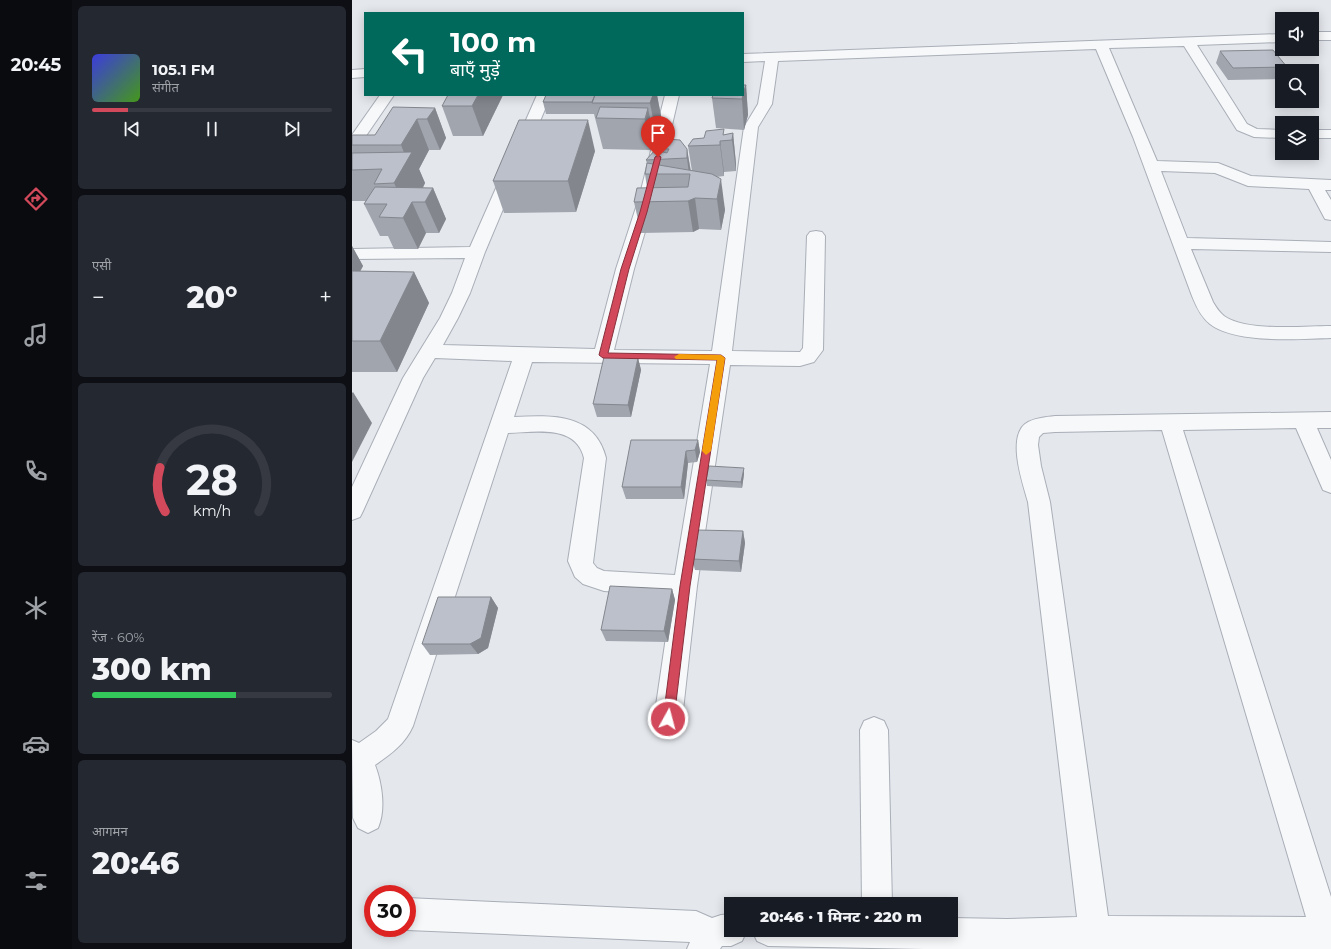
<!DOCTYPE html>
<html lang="hi">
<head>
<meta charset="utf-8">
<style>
	:root { --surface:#171b24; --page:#242831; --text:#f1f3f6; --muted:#9ea1a6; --line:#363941; --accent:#d1495b }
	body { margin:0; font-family:Montserrat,"Noto Sans Devanagari",sans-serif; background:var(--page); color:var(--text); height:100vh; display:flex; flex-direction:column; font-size:15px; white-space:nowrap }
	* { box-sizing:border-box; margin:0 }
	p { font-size:13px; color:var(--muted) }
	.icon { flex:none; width:22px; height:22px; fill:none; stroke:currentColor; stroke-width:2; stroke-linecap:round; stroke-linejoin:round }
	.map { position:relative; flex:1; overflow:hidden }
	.panel { display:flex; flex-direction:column; gap:6px; padding:6px; background:#0d0f14; width:280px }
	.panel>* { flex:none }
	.top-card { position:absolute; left:12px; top:12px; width:380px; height:84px; border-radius:0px; box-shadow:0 2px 10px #0003; background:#00695c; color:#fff; overflow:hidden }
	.fabs { position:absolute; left:923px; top:12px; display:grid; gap:8px }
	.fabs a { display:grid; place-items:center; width:44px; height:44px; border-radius:0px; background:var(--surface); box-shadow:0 2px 10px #0003; font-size:20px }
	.speed { position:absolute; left:12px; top:885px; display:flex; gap:8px; font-size:20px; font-weight:700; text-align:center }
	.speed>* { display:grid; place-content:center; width:52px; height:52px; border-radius:50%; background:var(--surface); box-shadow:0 2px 10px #0003; line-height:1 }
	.speed .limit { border:6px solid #d22; background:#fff; color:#111 }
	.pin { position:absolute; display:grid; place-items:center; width:34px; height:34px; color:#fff; margin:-41px -17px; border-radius:50% 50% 50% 0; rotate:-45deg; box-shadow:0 0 4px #0007 }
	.pin .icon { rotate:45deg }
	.me { position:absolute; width:44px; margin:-22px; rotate:7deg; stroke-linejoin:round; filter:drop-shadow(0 0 3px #0008) }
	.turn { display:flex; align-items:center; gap:14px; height:84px; padding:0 20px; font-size:18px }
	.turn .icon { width:52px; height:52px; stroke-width:2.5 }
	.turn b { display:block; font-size:28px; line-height:34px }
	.big { font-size:30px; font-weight:800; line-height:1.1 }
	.panel .widget { flex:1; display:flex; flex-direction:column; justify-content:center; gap:6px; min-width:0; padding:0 14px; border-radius:6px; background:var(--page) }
	.panel .dial { align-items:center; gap:0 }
	.dial svg { height:104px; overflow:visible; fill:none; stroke:var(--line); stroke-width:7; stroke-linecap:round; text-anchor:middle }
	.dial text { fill:var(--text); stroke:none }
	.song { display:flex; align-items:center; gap:12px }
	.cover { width:48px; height:48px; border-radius:6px; background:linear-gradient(135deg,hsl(240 70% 55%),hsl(100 70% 35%)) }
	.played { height:4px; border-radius:2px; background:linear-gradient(90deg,var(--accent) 15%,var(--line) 15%) }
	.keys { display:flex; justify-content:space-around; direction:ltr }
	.heat { display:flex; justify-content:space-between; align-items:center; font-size:22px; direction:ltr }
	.charge { height:6px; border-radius:3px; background:linear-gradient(90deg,#34c759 60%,var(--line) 0) }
	.trip { position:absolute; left:372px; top:897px; width:234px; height:40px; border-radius:0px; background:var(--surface); box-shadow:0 2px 10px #0003; font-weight:800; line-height:40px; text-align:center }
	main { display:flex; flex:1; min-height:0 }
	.tab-bar { display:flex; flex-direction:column; width:72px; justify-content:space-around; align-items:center; background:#090b0e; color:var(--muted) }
	.tab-bar .icon { width:28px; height:28px }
	.tab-bar .selected { color:var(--accent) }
	.tab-bar b { font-size:18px; color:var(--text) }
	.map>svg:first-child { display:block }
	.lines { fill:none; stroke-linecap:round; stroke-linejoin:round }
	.minor-casing { stroke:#a9aeb7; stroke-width:2 }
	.minor { fill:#f7f8fa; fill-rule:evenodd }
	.wall { fill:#a1a5ae }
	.shaded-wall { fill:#83868d }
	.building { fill:#bbc0ca; stroke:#83868d }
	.route { fill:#d1495b; stroke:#882f3b }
	.slow { fill:#f59e0b }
</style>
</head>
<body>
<main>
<nav class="tab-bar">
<b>20:45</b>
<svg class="icon selected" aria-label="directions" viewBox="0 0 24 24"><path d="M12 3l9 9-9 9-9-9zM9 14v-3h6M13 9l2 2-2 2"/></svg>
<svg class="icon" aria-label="music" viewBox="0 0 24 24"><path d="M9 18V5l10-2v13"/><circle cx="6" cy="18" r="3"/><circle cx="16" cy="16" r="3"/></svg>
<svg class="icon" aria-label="phone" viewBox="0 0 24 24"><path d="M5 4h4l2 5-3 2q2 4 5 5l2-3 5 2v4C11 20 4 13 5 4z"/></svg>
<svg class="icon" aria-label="climate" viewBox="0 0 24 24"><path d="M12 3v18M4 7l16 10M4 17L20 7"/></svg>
<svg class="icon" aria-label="car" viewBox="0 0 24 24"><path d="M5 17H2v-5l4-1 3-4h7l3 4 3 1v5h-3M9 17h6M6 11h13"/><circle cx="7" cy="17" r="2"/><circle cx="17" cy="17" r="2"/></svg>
<svg class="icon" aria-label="filters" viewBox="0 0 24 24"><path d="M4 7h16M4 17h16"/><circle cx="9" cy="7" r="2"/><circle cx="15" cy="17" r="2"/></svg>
</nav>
<section class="panel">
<div class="widget">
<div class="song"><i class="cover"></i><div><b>105.1 FM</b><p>संगीत</p></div></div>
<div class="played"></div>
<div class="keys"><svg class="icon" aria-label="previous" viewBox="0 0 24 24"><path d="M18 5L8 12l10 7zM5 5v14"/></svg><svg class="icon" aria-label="pause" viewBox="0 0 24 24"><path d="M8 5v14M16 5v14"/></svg><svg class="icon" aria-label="next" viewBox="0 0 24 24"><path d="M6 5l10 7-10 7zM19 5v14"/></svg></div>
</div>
<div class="widget"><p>एसी</p>
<div class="heat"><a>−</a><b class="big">20°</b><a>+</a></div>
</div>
<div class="widget dial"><svg viewBox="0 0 100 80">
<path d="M14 69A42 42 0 1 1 86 69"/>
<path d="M14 69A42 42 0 0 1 10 35" stroke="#d1495b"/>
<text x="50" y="56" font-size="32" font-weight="700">28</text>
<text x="50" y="72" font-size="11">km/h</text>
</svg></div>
<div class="widget"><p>रेंज · 60%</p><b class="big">300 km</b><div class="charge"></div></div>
<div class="widget"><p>आगमन</p><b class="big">20:46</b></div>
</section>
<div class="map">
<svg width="979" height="949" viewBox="0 0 979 949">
	<rect width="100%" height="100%" fill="#e4e7ec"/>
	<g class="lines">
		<!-- minor casing -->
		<g class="minor-casing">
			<g id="minor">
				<rect x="960" y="32" width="19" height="8"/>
				<path d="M930 34V42L845 45 895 124 905 129 930 130V138L902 137 885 130 832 46 757 48 805 161 866 163 899 176 979 180V190H973L979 200V220L973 219 957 189 896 186 863 173 809 171 835 238 979 242V252L839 249 861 302C864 307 867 312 872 316 894 332 952 326 979 326V338C947 339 884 344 858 324 849 317 844 306 840 296L781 137 744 49 426 61 420 104 406 127 380 351 448 352 451 348 455 236 458 232 464 231 470 232 473 236 471 350 462 362 448 366 378 365 345 586 330 719 326 728 316 732 306 728 302 719 320 596 252 591 231 584 223 577 216 561 232 458C224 424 183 432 156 433L61 726C53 744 39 754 23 765 30 783 34 810 26 828L16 833 6 828 1 818 0 740 7 743 24 731 36 719 160 361 83 358 71 378 11 511 8 517 0 520V487L51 378 88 318 100 293 113 258 0 259V249L118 247 185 95H199L133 252 118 293 106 318 91 345 243 349 264 269 287 198 313 95H327L303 198 282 269 262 350 360 351 392 127 406 104 413 61 391 62V54ZM180 362 358 364 323 575 252 571 245 568 241 563 254 458C243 413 200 415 162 417Z"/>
				<path d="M13 69V77L0 78V70Z"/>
				<path d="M28 95H42L5 149 0 151V135Z"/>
				<rect x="960" y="130" width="19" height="8"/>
				<path d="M979 412V428H965L979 460V493L971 490 944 428 831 430 979 897V949H572L416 946 405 941 400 930H599V918L655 919 725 917 676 502C671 484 655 439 673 424 681 418 694 417 703 416ZM810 430 954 917 756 916 698 502 689 466 686 445 687 437 691 433 703 432Z"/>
				<path d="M522 717 532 721 536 730 540 904H510L508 730 512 721Z"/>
				<path d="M55 898 344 911 360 918 369 915 379 914V930H395L390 941 379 946H370L368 949H335L338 942 55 930 51 928H55Z"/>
			</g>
		</g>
		<!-- minor -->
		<use href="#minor" class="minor"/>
	</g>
	<!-- wall -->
	<g class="wall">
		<path d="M868 51 935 67 933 71H930V79L876 80 864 63Z"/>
		<path d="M394 85 396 115 392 130 364 128 360 98Z"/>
		<path d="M151 95 131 136H101L90 106Z"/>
		<path d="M305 95 309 116 304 134H301L302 138 335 149 339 171H340L336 146 372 135 381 133 384 164V171L372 172V176L364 177 373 210 369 230 347 229 341 232 289 233 282 202 295 188 293 174 295 164 294 160 301 153 300 144 298 150 251 149 242 114H194L191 102Z"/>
		<path d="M83 108 94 138 88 150H77L67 169 73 183 71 188H81L94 219 87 233H74L66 249H42L36 236H28L12 204 14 201H0V135H23Z"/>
		<path d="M243 151 224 212 152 213 141 181Z"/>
		<path d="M0 246 11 266 8 271 62 272 77 303 45 372H0Z"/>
		<path d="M286 358 289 370 279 417H245L241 404Z"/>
		<path d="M346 440 348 452 345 462 336 463 332 499H274L270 487Z"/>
		<path d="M392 474 390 488 355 486 354 480Z"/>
		<path d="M391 531 393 543 389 572 343 570 340 559Z"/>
		<path d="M320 589 323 600 316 642 254 641 249 630Z"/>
		<path d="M139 597 146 608 136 648 126 654 78 655 70 644Z"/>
	</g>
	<!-- shaded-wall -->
	<g class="shaded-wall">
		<path d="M394 85 396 115 392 130 390 99Z"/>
		<path d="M126 95H151L131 136 120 106Z"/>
		<path d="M301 95H305L309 116 304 134 298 103Z"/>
		<path d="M83 108 94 138 88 150 75 119Z"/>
		<path d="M296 108 302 139 298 150 293 119Z"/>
		<path d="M65 119 77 150 67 169 73 183 63 202H60L74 233 66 249 51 218 55 211 42 183 55 160 49 145Z"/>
		<path d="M236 120 243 151 224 212 216 181Z"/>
		<path d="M381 133 384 164V171L380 140Z"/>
		<path d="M368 141 372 172V176L368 145Z"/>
		<path d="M335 149 340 180 338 174H337L335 158Z"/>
		<path d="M369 179 373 210 369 230 365 199Z"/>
		<path d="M81 188 94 219 87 233 73 202Z"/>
		<path d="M343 198 347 229 341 232 336 201Z"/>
		<path d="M0 246 11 266 0 287Z"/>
		<path d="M62 272 77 303 45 372 28 341Z"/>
		<path d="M286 358 289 370 279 417 276 405Z"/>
		<path d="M1 392 20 423 0 462V393Z"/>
		<path d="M346 440 348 452 345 462 343 450Z"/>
		<path d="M334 451 336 463 332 499 329 487Z"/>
		<path d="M392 468V474L390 488 389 482Z"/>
		<path d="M391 531 393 543 389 572 387 561Z"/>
		<path d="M320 589 323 600 316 642 312 631Z"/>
		<path d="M139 597 146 608 136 648 126 654 118 644Z"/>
	</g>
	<!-- building -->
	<g class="building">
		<path d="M921 50 935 67 881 68 868 51Z"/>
		<path d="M391 85H394L391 94Z"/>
		<path d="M96 95H126L120 106H90Z"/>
		<path d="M194 95H243L240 102H191Z"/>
		<path d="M243 95H301L298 103H240Z"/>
		<path d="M361 95H391L390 99 360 98Z"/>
		<path d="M41 107 83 108 75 119H65L49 145H0V135H23Z"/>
		<path d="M248 107 296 108 293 119 244 118Z"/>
		<path d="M167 120H236L216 181H141Z"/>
		<path d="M372 129 371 135 381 133 380 140 368 141V145L336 146 341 139 352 138 354 131Z"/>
		<path d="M300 138 328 140 335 149V158L294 160 303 150 315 153 317 149 300 148Z"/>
		<path d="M60 152 42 183 22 184 30 169 0 170V153Z"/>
		<path d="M295 163 360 174 369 179 365 199 343 198 336 201 282 202 285 188 336 187 338 174H293Z"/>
		<path d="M23 187 81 188 73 202H60L51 218 27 217 35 204H12Z"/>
		<path d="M0 271 62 272 28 341H0Z"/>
		<path d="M252 357 286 358 276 405 241 404Z"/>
		<path d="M279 440H346L343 450 334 451 329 487H270Z"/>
		<path d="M357 466 392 468 389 482 354 480Z"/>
		<path d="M345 530 391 531 387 561 340 559Z"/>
		<path d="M258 586 320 589 312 631 249 630Z"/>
		<path d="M86 597H139L129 638 118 644H70Z"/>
	</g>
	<!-- route -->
	<path class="route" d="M306 155 309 157 295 212 277 269 256 353 369 355 373 358 338 586 322 719 320 723 316 724 312 723 311 719 328 586 365 360 251 358 247 355 269 269 288 212 303 157Z"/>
	<!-- slow -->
	<path class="slow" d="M327 354 369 355 373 358 359 451 354 455 350 451 365 360 324 359 322 357Z"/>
</svg>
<div class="fabs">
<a><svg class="icon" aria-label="sound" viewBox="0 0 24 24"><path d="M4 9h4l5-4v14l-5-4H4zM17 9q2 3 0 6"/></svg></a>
<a><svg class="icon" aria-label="search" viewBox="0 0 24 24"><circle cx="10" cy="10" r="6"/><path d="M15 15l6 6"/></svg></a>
<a><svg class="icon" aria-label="layers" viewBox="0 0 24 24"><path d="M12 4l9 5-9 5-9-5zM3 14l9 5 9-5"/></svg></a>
</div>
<div class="speed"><div class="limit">30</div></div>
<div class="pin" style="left:306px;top:157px;background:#d93025"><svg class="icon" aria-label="arrive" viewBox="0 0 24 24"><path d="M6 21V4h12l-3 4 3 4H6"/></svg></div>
<svg class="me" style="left:316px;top:719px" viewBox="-20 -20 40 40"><circle r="17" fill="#d1495b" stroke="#fff" stroke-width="3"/><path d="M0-11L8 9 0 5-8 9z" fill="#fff"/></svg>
<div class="trip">20:46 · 1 मिनट · 220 m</div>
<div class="top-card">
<div class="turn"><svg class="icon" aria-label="left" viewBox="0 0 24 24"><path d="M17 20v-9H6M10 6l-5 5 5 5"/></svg><div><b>100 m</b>बाएँ मुड़ें</div></div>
</div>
</div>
</main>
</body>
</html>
